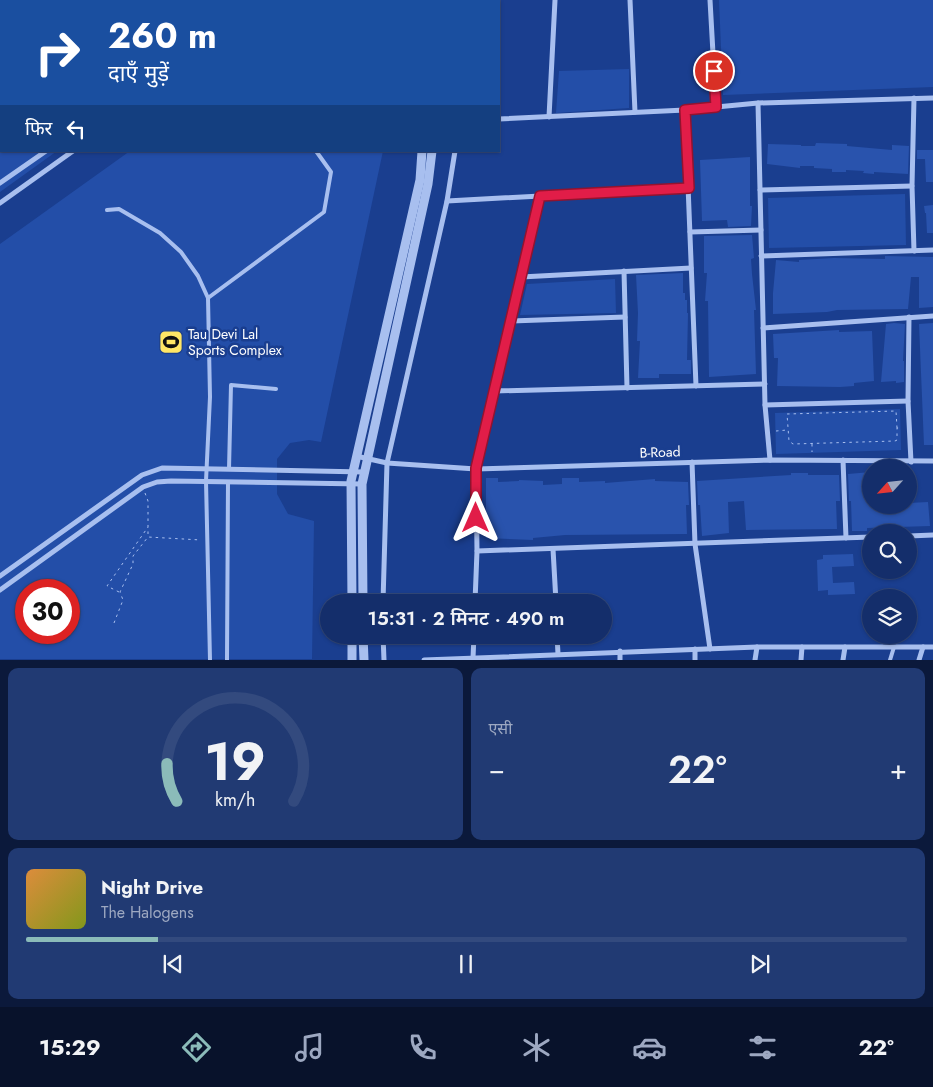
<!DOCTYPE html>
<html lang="hi">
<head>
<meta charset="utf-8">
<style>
	:root { --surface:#142e6b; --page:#213a73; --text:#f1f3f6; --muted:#9da8c1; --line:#334a7e; --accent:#8bbbb9 }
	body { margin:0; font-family:Jost,"Noto Sans Devanagari",sans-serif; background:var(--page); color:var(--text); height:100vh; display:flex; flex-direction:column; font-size:19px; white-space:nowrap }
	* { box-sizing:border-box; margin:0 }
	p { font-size:16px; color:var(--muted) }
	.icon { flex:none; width:28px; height:28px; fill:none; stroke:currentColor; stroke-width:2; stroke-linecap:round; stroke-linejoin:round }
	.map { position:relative; height:660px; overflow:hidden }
	.details { display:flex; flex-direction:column; gap:8px; padding:8px; background:#0b193b; flex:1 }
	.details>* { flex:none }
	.guide { position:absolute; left:0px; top:0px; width:500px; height:152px; box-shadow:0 1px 4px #0004,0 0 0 1px var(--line); background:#1a4fa0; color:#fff; overflow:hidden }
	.needle { width:32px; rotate:243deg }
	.controls { position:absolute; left:862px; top:459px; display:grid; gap:10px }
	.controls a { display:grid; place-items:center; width:55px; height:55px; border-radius:50%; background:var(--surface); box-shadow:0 1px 4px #0004,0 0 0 1px var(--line); font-size:25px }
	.speed { position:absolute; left:15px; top:579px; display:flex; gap:10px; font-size:25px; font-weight:700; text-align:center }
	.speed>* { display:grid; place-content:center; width:65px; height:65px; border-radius:50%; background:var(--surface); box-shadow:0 1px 4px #0004,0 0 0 1px var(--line); line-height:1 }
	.speed .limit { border:8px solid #d22; background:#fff; color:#111 }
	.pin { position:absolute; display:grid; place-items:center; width:42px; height:42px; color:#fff; margin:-21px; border:2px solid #fff; border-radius:50%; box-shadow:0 1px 5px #0007 }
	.me { position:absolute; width:55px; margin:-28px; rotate:0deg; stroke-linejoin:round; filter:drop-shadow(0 0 4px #0008) }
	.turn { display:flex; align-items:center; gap:18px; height:105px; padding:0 25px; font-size:22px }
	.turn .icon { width:65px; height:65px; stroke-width:2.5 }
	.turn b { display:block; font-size:35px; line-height:42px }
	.then { display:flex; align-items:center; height:48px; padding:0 25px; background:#0003; gap:10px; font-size:19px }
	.big { font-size:38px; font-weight:600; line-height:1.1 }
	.details .tile { flex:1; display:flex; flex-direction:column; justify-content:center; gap:8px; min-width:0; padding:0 18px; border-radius:10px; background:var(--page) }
	.details .dial { align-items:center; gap:0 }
	.dial svg { height:130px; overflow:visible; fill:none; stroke:var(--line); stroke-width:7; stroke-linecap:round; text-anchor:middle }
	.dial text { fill:var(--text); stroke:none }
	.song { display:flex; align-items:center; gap:15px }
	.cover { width:60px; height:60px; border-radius:8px; background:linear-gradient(135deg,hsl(30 70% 55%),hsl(70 70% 35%)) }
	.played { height:5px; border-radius:2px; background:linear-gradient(90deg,var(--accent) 15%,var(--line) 15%) }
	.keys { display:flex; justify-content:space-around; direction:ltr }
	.heat { display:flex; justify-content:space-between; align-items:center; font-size:28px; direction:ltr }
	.details .tiles { flex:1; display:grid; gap:8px; grid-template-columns:1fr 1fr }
	.tile:last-child { grid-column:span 2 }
	.trip { position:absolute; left:320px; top:594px; width:292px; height:50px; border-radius:25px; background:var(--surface); box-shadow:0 1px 4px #0004,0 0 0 1px var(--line); font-weight:600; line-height:50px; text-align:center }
	.tab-bar { display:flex; height:80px; justify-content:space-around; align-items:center; background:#08122b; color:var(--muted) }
	.tab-bar .icon { width:35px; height:35px }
	.tab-bar .current { color:var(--accent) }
	.tab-bar b { font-size:22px; color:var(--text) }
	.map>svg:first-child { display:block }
	.green { fill:#234ea8; fill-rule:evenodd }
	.building { fill:#2953ad }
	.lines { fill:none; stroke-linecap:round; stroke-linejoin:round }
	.path { stroke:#a8bfef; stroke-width:1; stroke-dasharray:2.5 4; stroke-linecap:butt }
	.service { stroke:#a8bfef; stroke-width:4 }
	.minor { stroke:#a8bfef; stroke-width:5 }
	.tertiary { stroke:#a8bfef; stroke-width:9 }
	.route-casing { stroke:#92132f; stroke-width:12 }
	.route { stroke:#e11d48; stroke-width:9 }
	.labels { text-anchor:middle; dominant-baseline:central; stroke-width:5; stroke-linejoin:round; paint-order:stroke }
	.poi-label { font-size:14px; fill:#fff; stroke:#1a3e8f; text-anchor:start }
	.street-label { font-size:14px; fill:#fff; stroke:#1a3e8f }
</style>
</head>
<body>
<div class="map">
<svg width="933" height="660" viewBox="0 0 933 660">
	<rect width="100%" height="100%" fill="#1a3e8f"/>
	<!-- green -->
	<g class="green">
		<path d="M0 0H271L1 1V151H57L0 192Z"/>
		<path d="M719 0H933V87L723 95Z"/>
		<path d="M629 69V108L556 113 559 71Z"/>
		<path d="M130 151H383L321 442 309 440 290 443 277 459V494L288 514 314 521 312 659H0V244ZM26 590H69V632H26Z"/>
		<path d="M905 194 906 245 769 248 768 198Z"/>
		<path d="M615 279 616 313 520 315 527 284Z"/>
		<path d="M900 409 901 450 776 454 775 413Z"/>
	</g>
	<!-- building -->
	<g class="building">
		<path d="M816 143 847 144V146L892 150V145L909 146 908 174 874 172V174L863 173 864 171 846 170V172H832V169L814 168V166H800V168L767 164 768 144 801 145V146H815Z"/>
		<path d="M917 150H933V182H926L925 159H917Z"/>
		<path d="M750 157V206H752L751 226 728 227 727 220 702 221 700 160Z"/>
		<path d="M933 205V233H927L926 213H925L924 206Z"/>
		<path d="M752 235 754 258 751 259 752 274 756 310H754L756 374 709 377 708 301H705L707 273H704V236Z"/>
		<path d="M885 256 933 257V307L919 308V277H911L908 309 837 310 827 312 773 314V293L776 260 799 262V260L834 258 885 259Z"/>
		<path d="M683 273V293H685V300H687V313H688L687 360H691V374H659V378H638L640 341H637L638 313 636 275Z"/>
		<path d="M894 323 905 324 903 361H904V382L896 383V381L881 382 886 324Z"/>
		<path d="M933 323V445H924L919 324Z"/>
		<path d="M839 330V332L872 331 874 381 854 383V386L840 387 777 386 778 358H774L773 334Z"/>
		<path d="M871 472V505H909V503L928 502 930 526 867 528V531H852L851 501H849L848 474Z"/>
		<path d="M791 473H808V475H839L840 501H836L837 529 746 530 744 501 728 502 729 533 702 536 700 505H698L697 481 791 475Z"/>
		<path d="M486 478H498V482L519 481V480L543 481V485L562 484V478H579V482L605 481V483L655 479V481L688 482 689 505H686L687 534 565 535 533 538V540L486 538Z"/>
		<path d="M853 554 854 566 832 567 833 583 854 582 855 594 828 595V590L818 591 817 560 823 559V555Z"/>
	</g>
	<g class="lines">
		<!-- path -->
		<g class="path">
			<path d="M897 428 896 411 787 414 789 441 793 444 895 441 897 440V428H901"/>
			<path d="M776 431 787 430"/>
			<path d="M812 444V452"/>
			<path d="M145 493 148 501V536"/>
			<path d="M119 592 107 586 148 527"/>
			<path d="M114 623 123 600 120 592 133 564V556L148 537 201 540"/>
		</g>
		<!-- service -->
		<g class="service">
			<path d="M107 210 119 209 160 233 181 252 198 276 208 298 210 397 206 481 210 660"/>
			<path d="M208 298 324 212 331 172 316 151"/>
			<path d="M229 469 231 385 276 389"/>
			<path d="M227 660 228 482"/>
			<path d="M890 660 894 647"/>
		</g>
		<!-- minor -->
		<g class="minor">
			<path d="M630 0 635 112"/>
			<path d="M710 0 716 107"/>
			<path d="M293 1 297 0"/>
			<path d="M329 1 333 0"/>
			<path d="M468 1V0"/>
			<path d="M914 98 912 186 914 251"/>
			<path d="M758 103 765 405 770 460"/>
			<path d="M685 110 696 386"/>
			<path d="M549 117 555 0"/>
			<path d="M499 119 685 110 758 103 933 98"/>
			<path d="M0 183 46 151"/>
			<path d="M760 190 912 186"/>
			<path d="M447 201 689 188"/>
			<path d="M0 203 73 151"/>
			<path d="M690 232 761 230"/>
			<path d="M761 256 933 250"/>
			<path d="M624 271 627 388"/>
			<path d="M521 277 691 268"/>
			<path d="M909 317 908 401 911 462"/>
			<path d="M511 321 625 317"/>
			<path d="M763 328 933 316"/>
			<path d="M494 391 765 384"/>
			<path d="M765 405 908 401"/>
			<path d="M356 456 387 463 476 469 770 460 933 461"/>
			<path d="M843 460 846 538"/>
			<path d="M692 462 695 544 710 649"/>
			<path d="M909 536 933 535"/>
			<path d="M553 549 556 602"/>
			<path d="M477 551 871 537"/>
			<path d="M0 576 142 475 162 468 364 472"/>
			<path d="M0 590 143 487 157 482 171 481 362 484"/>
			<path d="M383 602 387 463 447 201 455 151"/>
			<path d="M475 602 477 551 476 469 540 196"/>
			<path d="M383 635 384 660"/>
			<path d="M557 635 558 654"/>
			<path d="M695 649V660"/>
			<path d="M473 658 474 635"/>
			<path d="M424 660 757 647H933"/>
			<path d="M620 660V651"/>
			<path d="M755 660 757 647"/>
			<path d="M801 660 802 647"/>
			<path d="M843 660 845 647"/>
			<path d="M919 660 923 647"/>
		</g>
		<!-- tertiary -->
		<g class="tertiary">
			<path d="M432 1V0"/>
			<path d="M445 1 446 0"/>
			<path d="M352 602 351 481 420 180 422 151"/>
			<path d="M363 602 362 484 428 184 432 151"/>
			<path d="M352 635V660"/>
			<path d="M363 635 364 660"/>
		</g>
	</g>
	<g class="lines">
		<!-- route casing -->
		<g class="route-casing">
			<path id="route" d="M476 518V468L540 196 689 188 685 110 716 107 714 71"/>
		</g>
		<!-- route -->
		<use href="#route" class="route"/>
	</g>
	<!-- icons -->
	<defs>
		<g id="stadium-square" transform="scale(1.25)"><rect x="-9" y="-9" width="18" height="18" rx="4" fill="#ffe665" stroke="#1a3e8f"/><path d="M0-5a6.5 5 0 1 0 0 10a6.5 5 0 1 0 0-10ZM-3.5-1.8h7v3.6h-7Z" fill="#111"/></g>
	</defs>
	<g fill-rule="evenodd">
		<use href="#stadium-square" x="171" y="342"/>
	</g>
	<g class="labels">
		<!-- poi labels -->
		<g class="poi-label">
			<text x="188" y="334">Tau Devi Lal<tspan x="188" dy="16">Sports Complex</tspan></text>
		</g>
		<!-- street labels -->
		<g class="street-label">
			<text transform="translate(660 452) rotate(-2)">B-Road</text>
		</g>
	</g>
</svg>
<div class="controls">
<a><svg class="needle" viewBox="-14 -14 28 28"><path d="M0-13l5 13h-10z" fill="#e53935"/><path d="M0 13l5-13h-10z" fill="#9da8c1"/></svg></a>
<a><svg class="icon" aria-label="search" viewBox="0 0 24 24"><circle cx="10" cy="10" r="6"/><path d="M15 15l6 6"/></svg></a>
<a><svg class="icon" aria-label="layers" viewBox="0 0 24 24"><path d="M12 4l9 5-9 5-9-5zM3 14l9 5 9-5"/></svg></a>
</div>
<div class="speed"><div class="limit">30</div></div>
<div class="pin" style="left:714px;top:71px;background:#d93025"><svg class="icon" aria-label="arrive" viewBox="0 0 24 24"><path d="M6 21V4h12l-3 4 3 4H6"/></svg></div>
<svg class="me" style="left:476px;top:518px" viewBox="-20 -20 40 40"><path d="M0-17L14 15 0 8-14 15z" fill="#e11d48" stroke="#fff" stroke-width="4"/></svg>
<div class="trip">15:31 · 2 मिनट · 490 m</div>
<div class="guide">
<div class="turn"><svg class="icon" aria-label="right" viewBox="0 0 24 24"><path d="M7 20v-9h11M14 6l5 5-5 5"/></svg><div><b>260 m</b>दाएँ मुड़ें</div></div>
<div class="then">फिर<svg class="icon" aria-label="left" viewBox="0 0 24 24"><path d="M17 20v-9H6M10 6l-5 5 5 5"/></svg></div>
</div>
</div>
<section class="details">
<div class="tiles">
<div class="tile dial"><svg viewBox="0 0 100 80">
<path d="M14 69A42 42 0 1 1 86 69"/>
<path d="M14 69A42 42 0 0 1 8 46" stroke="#8bbbb9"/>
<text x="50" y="56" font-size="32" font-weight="700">19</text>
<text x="50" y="72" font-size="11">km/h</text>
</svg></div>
<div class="tile"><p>एसी</p>
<div class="heat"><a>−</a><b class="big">22°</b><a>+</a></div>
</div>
<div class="tile">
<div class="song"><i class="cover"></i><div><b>Night Drive</b><p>The Halogens</p></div></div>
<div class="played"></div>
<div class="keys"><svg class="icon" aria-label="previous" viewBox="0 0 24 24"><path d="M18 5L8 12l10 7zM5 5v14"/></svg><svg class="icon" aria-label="pause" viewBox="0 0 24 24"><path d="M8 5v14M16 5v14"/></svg><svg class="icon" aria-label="next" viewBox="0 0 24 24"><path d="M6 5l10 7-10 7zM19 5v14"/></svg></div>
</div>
</div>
</section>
<nav class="tab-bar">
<b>15:29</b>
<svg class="icon current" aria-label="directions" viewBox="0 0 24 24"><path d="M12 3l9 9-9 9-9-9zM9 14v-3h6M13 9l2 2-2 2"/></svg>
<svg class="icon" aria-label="music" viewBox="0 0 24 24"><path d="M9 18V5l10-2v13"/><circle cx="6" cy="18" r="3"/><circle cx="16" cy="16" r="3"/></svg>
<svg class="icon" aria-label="phone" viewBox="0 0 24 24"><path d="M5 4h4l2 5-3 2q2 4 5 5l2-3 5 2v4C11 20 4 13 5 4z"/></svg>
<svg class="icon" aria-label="climate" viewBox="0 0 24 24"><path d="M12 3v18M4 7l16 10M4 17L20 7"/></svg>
<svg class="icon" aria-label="car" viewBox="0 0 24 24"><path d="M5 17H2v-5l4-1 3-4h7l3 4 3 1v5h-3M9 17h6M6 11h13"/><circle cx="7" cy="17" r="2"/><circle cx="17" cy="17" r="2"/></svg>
<svg class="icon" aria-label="filters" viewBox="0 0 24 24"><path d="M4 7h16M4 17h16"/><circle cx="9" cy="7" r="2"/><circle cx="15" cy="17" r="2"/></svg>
<b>22°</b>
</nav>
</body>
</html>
